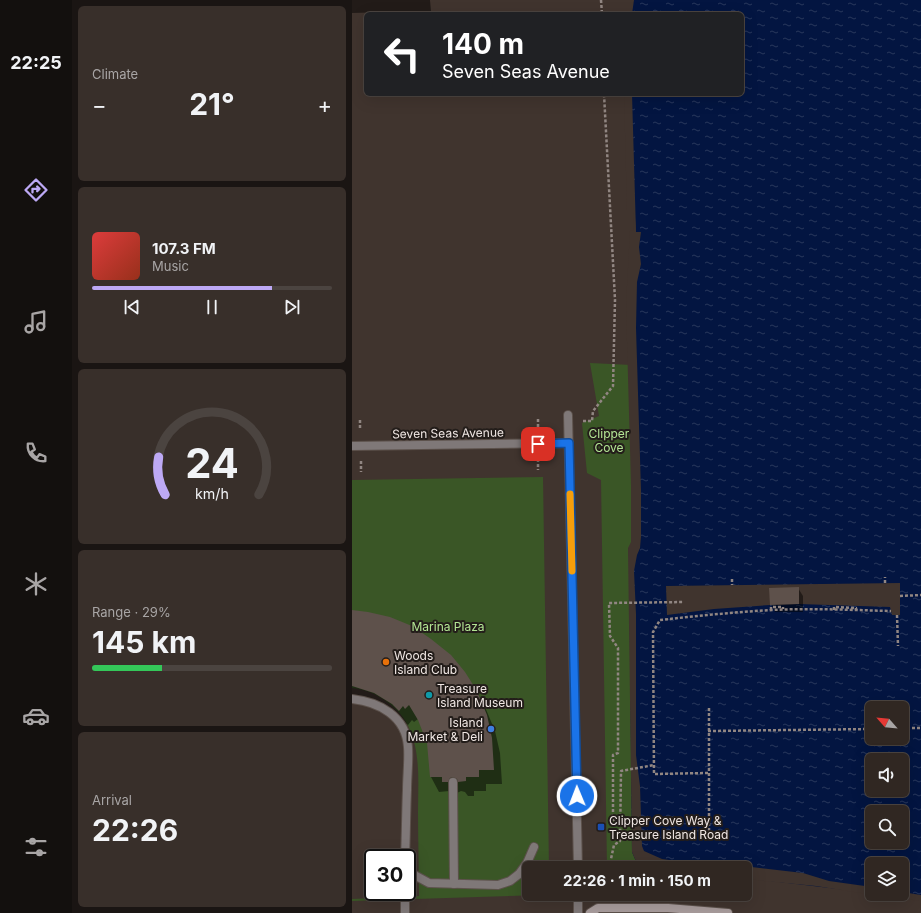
<!DOCTYPE html>
<html lang="en">
<head>
<meta charset="utf-8">
<style>
	:root { --surface:#302722; --page:#382f2a; --text:#f1f3f6; --muted:#a8a5a5; --line:#4b4440; --accent:#bda9f5 }
	body { margin:0; font-family:Inter,sans-serif; background:var(--page); color:var(--text); height:100vh; display:flex; flex-direction:column; font-size:15px; white-space:nowrap }
	* { box-sizing:border-box; margin:0 }
	p { font-size:13px; color:var(--muted) }
	.icon { flex:none; width:22px; height:22px; fill:none; stroke:currentColor; stroke-width:2; stroke-linecap:round; stroke-linejoin:round }
	.map { position:relative; flex:1; overflow:hidden }
	.drawer { display:flex; flex-direction:column; gap:6px; padding:6px; background:#1a1513; width:280px }
	.drawer>* { flex:none }
	.guide { position:absolute; left:12px; top:12px; width:380px; height:84px; border-radius:6px; box-shadow:0 4px 16px #0002,0 0 0 1px var(--line); background:#202124; color:#fff; overflow:hidden }
	.needle { width:26px; rotate:297deg }
	.buttons { position:absolute; left:513px; top:701px; display:grid; gap:8px }
	.buttons a { display:grid; place-items:center; width:44px; height:44px; border-radius:6px; background:var(--surface); box-shadow:0 4px 16px #0002,0 0 0 1px var(--line); font-size:20px }
	.speed { position:absolute; left:12px; top:849px; display:flex; gap:8px; font-size:20px; font-weight:700; text-align:center }
	.speed>* { display:grid; place-content:center; width:52px; height:52px; border-radius:50%; background:var(--surface); box-shadow:0 4px 16px #0002,0 0 0 1px var(--line); line-height:1 }
	.speed .limit { border:2px solid #111; border-radius:6px; background:#fff; color:#111 }
	.pin { position:absolute; display:grid; place-items:center; width:34px; height:34px; color:#fff; margin:-17px; border-radius:8px; box-shadow:0 2px 6px #0006 }
	.me { position:absolute; width:44px; margin:-22px; rotate:359deg; stroke-linejoin:round; filter:drop-shadow(0 0 3px #0008) }
	.turn { display:flex; align-items:center; gap:14px; height:84px; padding:0 12px; font-size:18px }
	.turn .icon { width:52px; height:52px; stroke-width:2.5 }
	.turn b { display:block; font-size:28px; line-height:34px }
	.big { font-size:30px; font-weight:700; line-height:1.1 }
	.drawer .tile { flex:1; display:flex; flex-direction:column; justify-content:center; gap:6px; min-width:0; padding:0 14px; border-radius:6px; background:var(--page) }
	.drawer .dial { align-items:center; gap:0 }
	.dial svg { height:104px; overflow:visible; fill:none; stroke:var(--line); stroke-width:7; stroke-linecap:round; text-anchor:middle }
	.dial text { fill:var(--text); stroke:none }
	.song { display:flex; align-items:center; gap:12px }
	.cover { width:48px; height:48px; border-radius:6px; background:linear-gradient(135deg,hsl(0 70% 55%),hsl(10 70% 35%)) }
	.played { height:4px; border-radius:2px; background:linear-gradient(90deg,var(--accent) 75%,var(--line) 75%) }
	.keys { display:flex; justify-content:space-around; direction:ltr }
	.heat { display:flex; justify-content:space-between; align-items:center; font-size:22px; direction:ltr }
	.charge { height:6px; border-radius:3px; background:linear-gradient(90deg,#34c759 29%,var(--line) 0) }
	.trip { position:absolute; left:170px; top:861px; width:230px; height:40px; border-radius:6px; background:var(--surface); box-shadow:0 4px 16px #0002,0 0 0 1px var(--line); font-weight:700; line-height:40px; text-align:center }
	main { display:flex; flex:1; min-height:0 }
	.tabs { display:flex; flex-direction:column; width:72px; justify-content:space-around; align-items:center; background:#13100e; color:var(--muted) }
	.tabs .icon { width:28px; height:28px }
	.tabs .on { color:var(--accent) }
	.tabs b { font-size:18px; color:var(--text) }
	.map>svg:first-child { display:block }
	.green { fill:#3a5626 }
	.water { fill:url(#water-ripples); fill-rule:evenodd }
	.pier { fill:#40342e }
	.shadow { fill:#0007 }
	.building { fill:#5e514b }
	.lines { fill:none; stroke-linecap:round; stroke-linejoin:round }
	.lane-casing { stroke:#5c514b; stroke-width:10 }
	.street-casing { stroke:#5c514b; stroke-width:10 }
	.secondary-casing { stroke:#5c514b; stroke-width:10 }
	.path { stroke:#918682; stroke-width:2.5; stroke-dasharray:3 2; stroke-linecap:butt }
	.lane { stroke:#7f7878; stroke-width:8 }
	.street { stroke:#7f7878; stroke-width:8 }
	.secondary { stroke:#a89c9c; stroke-width:8 }
	.route-casing { stroke:#114b97; stroke-width:10 }
	.route { stroke:#1a73e8; stroke-width:7 }
	.slow { stroke:#f59e0b; stroke-width:7 }
	.food-dot { fill:#e8710a; stroke:#231d1a; stroke-width:1.5 }
	.culture-dot { fill:#0f9aa8; stroke:#231d1a; stroke-width:1.5 }
	.shop-dot { fill:#3f7fe0; stroke:#231d1a; stroke-width:1.5 }
	.transit-dot { fill:#1a4fb4; stroke:#231d1a; stroke-width:1.5 }
	.labels { text-anchor:middle; dominant-baseline:central; stroke-width:4; stroke-linejoin:round; paint-order:stroke }
	.street-label { font-size:12px; fill:#f0e7e4; stroke:#231d1a }
	.park-label { font-size:12px; fill:#b3e594; stroke:#231d1a }
	.poi-label { font-size:12px; fill:#f0e7e4; stroke:#231d1a; text-anchor:start }
</style>
</head>
<body>
<main>
<nav class="tabs">
<b>22:25</b>
<svg class="icon on" aria-label="directions" viewBox="0 0 24 24"><path d="M12 3l9 9-9 9-9-9zM9 14v-3h6M13 9l2 2-2 2"/></svg>
<svg class="icon" aria-label="music" viewBox="0 0 24 24"><path d="M9 18V5l10-2v13"/><circle cx="6" cy="18" r="3"/><circle cx="16" cy="16" r="3"/></svg>
<svg class="icon" aria-label="phone" viewBox="0 0 24 24"><path d="M5 4h4l2 5-3 2q2 4 5 5l2-3 5 2v4C11 20 4 13 5 4z"/></svg>
<svg class="icon" aria-label="climate" viewBox="0 0 24 24"><path d="M12 3v18M4 7l16 10M4 17L20 7"/></svg>
<svg class="icon" aria-label="car" viewBox="0 0 24 24"><path d="M5 17H2v-5l4-1 3-4h7l3 4 3 1v5h-3M9 17h6M6 11h13"/><circle cx="7" cy="17" r="2"/><circle cx="17" cy="17" r="2"/></svg>
<svg class="icon" aria-label="filters" viewBox="0 0 24 24"><path d="M4 7h16M4 17h16"/><circle cx="9" cy="7" r="2"/><circle cx="15" cy="17" r="2"/></svg>
</nav>
<section class="drawer">
<div class="tile"><p>Climate</p>
<div class="heat"><a>−</a><b class="big">21°</b><a>+</a></div>
</div>
<div class="tile">
<div class="song"><i class="cover"></i><div><b>107.3 FM</b><p>Music</p></div></div>
<div class="played"></div>
<div class="keys"><svg class="icon" aria-label="previous" viewBox="0 0 24 24"><path d="M18 5L8 12l10 7zM5 5v14"/></svg><svg class="icon" aria-label="pause" viewBox="0 0 24 24"><path d="M8 5v14M16 5v14"/></svg><svg class="icon" aria-label="next" viewBox="0 0 24 24"><path d="M6 5l10 7-10 7zM19 5v14"/></svg></div>
</div>
<div class="tile dial"><svg viewBox="0 0 100 80">
<path d="M14 69A42 42 0 1 1 86 69"/>
<path d="M14 69A42 42 0 0 1 9 40" stroke="#bda9f5"/>
<text x="50" y="56" font-size="32" font-weight="700">24</text>
<text x="50" y="72" font-size="11">km/h</text>
</svg></div>
<div class="tile"><p>Range · 29%</p><b class="big">145 km</b><div class="charge"></div></div>
<div class="tile"><p>Arrival</p><b class="big">22:26</b></div>
</section>
<div class="map">
<svg width="569" height="913" viewBox="0 0 569 913">
	<defs>
		<pattern id="water-ripples" width="26" height="14" patternUnits="userSpaceOnUse"><rect width="26" height="14" fill="#031541"/><path d="M2 4q2-2 4 0t4 0M15 11q2-2 4 0t4 0" fill="none" stroke="#28375c"/></pattern>
	</defs>
	<rect width="100%" height="100%" fill="#40342e"/>
	<!-- green -->
	<g class="green">
		<path d="M238 363 280 365 297 868H255L249 480 235 473 230 423 247 416Z"/>
		<path d="M191 477 197 868H177V894H191V895L0 901V899L67 896C67 868 66 841 66 813 66 773 72 727 34 701 24 694 13 689 0 688V480Z"/>
	</g>
	<!-- water -->
	<path class="water" d="M272 0H569V899L550 894V864H520V893L393 878V868H290L286 866 280 852 277 551 281 543 284 232 274 94H390V14H272ZM520 708H550V738H520ZM520 760H550V790H520ZM520 812H550V842H520Z"/>
	<!-- pier -->
	<g class="pier">
		<path d="M270 0H282L280 14H270Z"/>
		<path d="M272 94H280L284 232H289L287 247 289 264 285 282 284 328 289 490V537L288 548 285 555 282 571 284 614V755L288 786 290 846 292 851 310 859 331 862 357 863 383 865 451 873 477 881 520 887V894H522L521 895 464 886 393 879V868H290L286 866 280 852 276 548 279 542V485L274 305 278 231 282 230 281 212H277L275 210Z"/>
		<path d="M548 583V615H540L538 607 447 604 418 605 362 609 315 615 314 586Z"/>
		<path d="M550 892 569 895V901L526 896 524 894H550Z"/>
	</g>
	<!-- shadow -->
	<g class="shadow">
		<path d="M0 0H78L79 11 0 13Z"/>
		<path d="M446 588 451 596V612H423L419 604Z"/>
		<path d="M0 611 125 692 133 707 143 731 148 753 150 784H134V791H122V796H116L113 792 109 791 99 796 97 791 87 792 79 777 76 742 66 719 62 722 60 720 56 725 49 718 31 707 0 700Z"/>
	</g>
	<!-- building -->
	<g class="building">
		<path d="M447 587V604L418 605 417 588Z"/>
		<path d="M0 610 16 612 38 617 60 626 79 639 99 655 113 672 125 691 135 715 140 738 142 770H127V777H114V781L106 782 105 779 101 777 98 778 96 782H90V777H78L75 743 66 720 57 705 53 709 51 706 47 711 40 704 22 693 0 686Z"/>
	</g>
	<g class="lines">
		<!-- lane casing -->
		<g class="lane-casing">
			<g id="lane">
				<path d="M0 699C27 702 54 716 56 747 57 761 55 776 55 790 54 813 54 835 53 858"/>
				<path d="M101 782 102 884"/>
				<path d="M55 871 77 883 146 885 158 881 167 874 175 863 182 847"/>
				<path d="M53 913V892"/>
			</g>
		</g>
		<!-- street casing -->
		<g class="street-casing">
			<g id="street">
				<path d="M216 415 226 868"/>
				<path d="M0 446 217 443"/>
				<path d="M226 894V913"/>
			</g>
		</g>
		<!-- secondary casing -->
		<g class="secondary-casing">
			<path id="secondary" d="M238 913 246 908H316L376 913"/>
		</g>
		<!-- path -->
		<g class="path">
			<path d="M249 0 250 14"/>
			<path d="M186 419V428"/>
			<path d="M8 420V430"/>
			<path d="M231 421H240L241 411 261 386 263 300 252 94"/>
			<path d="M186 459V470"/>
			<path d="M9 461V472"/>
			<path d="M380 579V585"/>
			<path d="M533 583V577"/>
			<path d="M548 596 569 595"/>
			<path d="M419 610V607H431V609"/>
			<path d="M482 610V607L504 608V610"/>
			<path d="M545 615 546 646"/>
			<path d="M357 708V838"/>
			<path d="M550 728H569"/>
			<path d="M356 731 520 729"/>
			<path d="M356 773 302 774 301 632 308 620C345 616 383 612 420 610 460 608 500 610 539 611"/>
			<path d="M268 819 261 820V755L266 753V648L258 636 257 603 332 602"/>
			<path d="M257 868 262 845 268 841 269 771 302 765"/>
		</g>
		<!-- lane -->
		<use href="#lane" class="lane"/>
		<!-- street -->
		<use href="#street" class="street"/>
		<!-- secondary -->
		<use href="#secondary" class="secondary"/>
	</g>
	<g class="lines">
		<!-- route casing -->
		<g class="route-casing">
			<path id="route" d="M186 444 217 443 225 796"/>
		</g>
		<!-- route -->
		<use href="#route" class="route"/>
		<!-- slow -->
		<path class="slow" d="M218 494 220 571"/>
	</g>
	<!-- markers -->
	<circle class="food-dot" cx="34" cy="662" r="4"/>
	<circle class="culture-dot" cx="77" cy="695" r="4"/>
	<circle class="shop-dot" cx="139" cy="729" r="4"/>
	<rect class="transit-dot" x="245" y="823" width="8" height="8" rx="2"/>
	<g class="labels">
		<!-- street labels -->
		<g class="street-label">
			<text transform="translate(96 433) rotate(-1)">Seven Seas Avenue</text>
		</g>
		<!-- park labels -->
		<g class="park-label">
			<text x="257" y="433">Clipper<tspan x="257" dy="14">Cove</tspan></text>
			<text x="96" y="626">Marina Plaza</text>
		</g>
		<!-- poi labels -->
		<g class="poi-label">
			<text x="42" y="655">Woods<tspan x="42" dy="14">Island Club</tspan></text>
			<text x="85" y="688">Treasure<tspan x="85" dy="14">Island Museum</tspan></text>
			<text x="131" y="722" text-anchor="end">Island<tspan x="131" dy="14">Market &amp; Deli</tspan></text>
			<text x="257" y="820">Clipper Cove Way &amp;<tspan x="257" dy="14">Treasure Island Road</tspan></text>
		</g>
	</g>
</svg>
<div class="buttons">
<a><svg class="needle" viewBox="-14 -14 28 28"><path d="M0-13l5 13h-10z" fill="#e53935"/><path d="M0 13l5-13h-10z" fill="#a8a5a5"/></svg></a>
<a><svg class="icon" aria-label="sound" viewBox="0 0 24 24"><path d="M4 9h4l5-4v14l-5-4H4zM17 9q2 3 0 6"/></svg></a>
<a><svg class="icon" aria-label="search" viewBox="0 0 24 24"><circle cx="10" cy="10" r="6"/><path d="M15 15l6 6"/></svg></a>
<a><svg class="icon" aria-label="layers" viewBox="0 0 24 24"><path d="M12 4l9 5-9 5-9-5zM3 14l9 5 9-5"/></svg></a>
</div>
<div class="speed"><div class="limit">30</div></div>
<div class="pin" style="left:186px;top:444px;background:#d93025"><svg class="icon" aria-label="arrive" viewBox="0 0 24 24"><path d="M6 21V4h12l-3 4 3 4H6"/></svg></div>
<svg class="me" style="left:225px;top:796px" viewBox="-20 -20 40 40"><circle r="17" fill="#1a73e8" stroke="#fff" stroke-width="3"/><path d="M0-11L8 9 0 5-8 9z" fill="#fff"/></svg>
<div class="trip">22:26 · 1 min · 150 m</div>
<div class="guide">
<div class="turn"><svg class="icon" aria-label="left" viewBox="0 0 24 24"><path d="M17 20v-9H6M10 6l-5 5 5 5"/></svg><div><b>140 m</b>Seven Seas Avenue</div></div>
</div>
</div>
</main>
</body>
</html>
